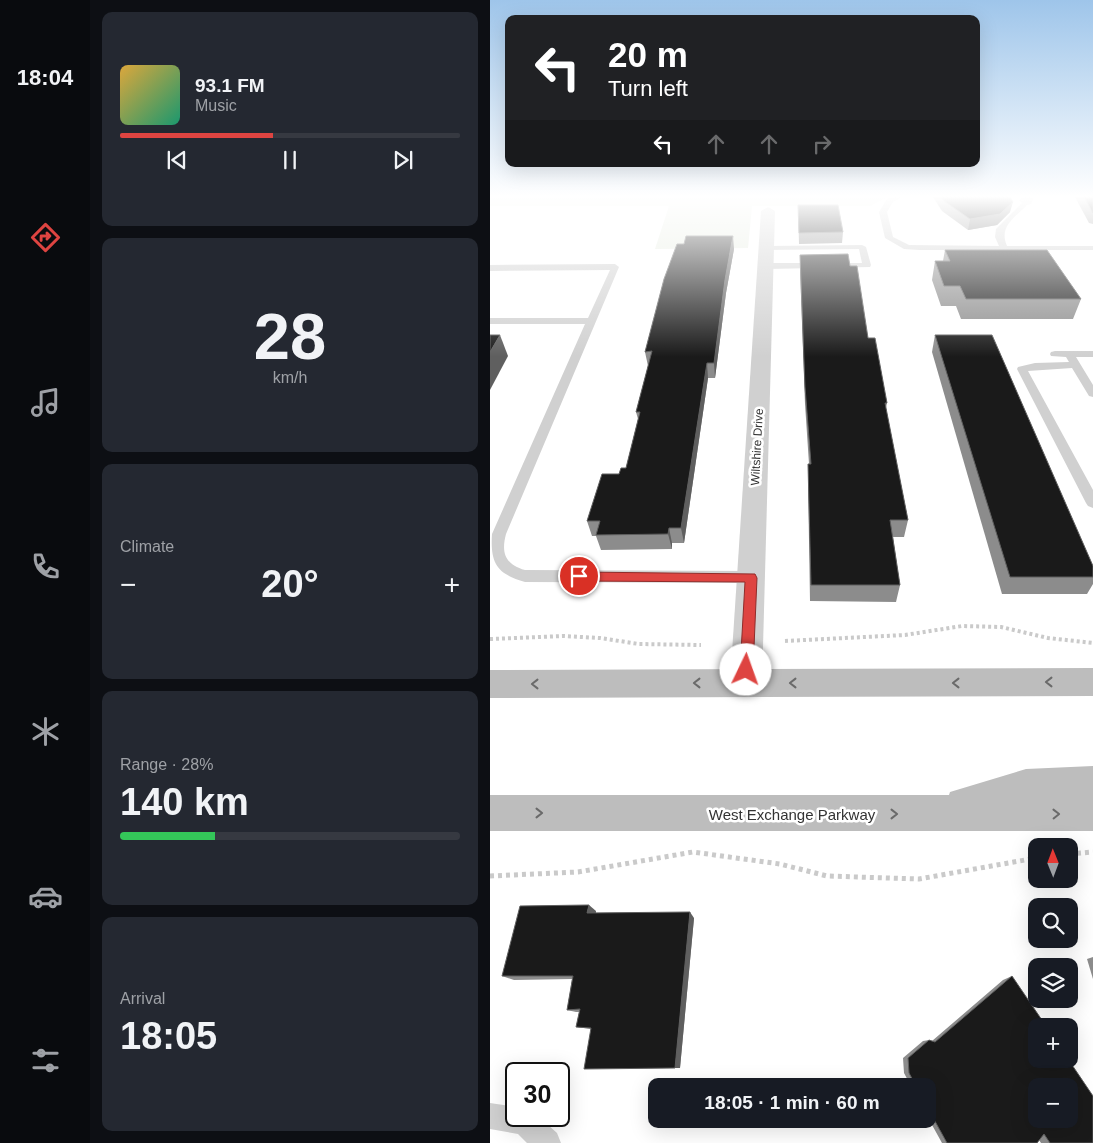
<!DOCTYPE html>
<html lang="en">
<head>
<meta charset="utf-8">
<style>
	:root { --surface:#171b24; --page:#242831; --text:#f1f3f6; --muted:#9ea1a6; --line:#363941; --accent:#de4441 }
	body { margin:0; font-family:Arial,sans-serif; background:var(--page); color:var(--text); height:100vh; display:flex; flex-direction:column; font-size:19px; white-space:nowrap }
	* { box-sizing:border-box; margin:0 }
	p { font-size:16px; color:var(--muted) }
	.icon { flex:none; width:28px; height:28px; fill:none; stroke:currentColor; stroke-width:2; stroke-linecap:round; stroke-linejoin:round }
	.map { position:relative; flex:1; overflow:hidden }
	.drawer { display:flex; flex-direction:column; gap:12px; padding:12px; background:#0d0f14; width:400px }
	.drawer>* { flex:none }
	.hud { position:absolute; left:15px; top:15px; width:475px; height:152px; border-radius:10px; box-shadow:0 5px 20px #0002; background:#202124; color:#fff; overflow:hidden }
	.needle { width:32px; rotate:359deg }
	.fabs { position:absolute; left:538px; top:838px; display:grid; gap:10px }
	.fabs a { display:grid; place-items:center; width:50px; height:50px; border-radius:10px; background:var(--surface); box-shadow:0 5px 20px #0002; font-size:25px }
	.speed { position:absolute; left:15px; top:1062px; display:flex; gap:10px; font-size:25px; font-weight:700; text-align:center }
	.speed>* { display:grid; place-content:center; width:65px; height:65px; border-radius:50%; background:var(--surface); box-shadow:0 5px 20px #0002; line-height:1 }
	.speed .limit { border:2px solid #111; border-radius:8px; background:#fff; color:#111 }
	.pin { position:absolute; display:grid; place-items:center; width:42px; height:42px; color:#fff; margin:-21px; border:2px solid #fff; border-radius:50%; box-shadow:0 1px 5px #0007 }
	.me { position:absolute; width:55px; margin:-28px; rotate:3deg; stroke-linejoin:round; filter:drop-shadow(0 0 4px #0008) }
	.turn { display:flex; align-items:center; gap:18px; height:105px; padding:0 20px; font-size:22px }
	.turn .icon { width:65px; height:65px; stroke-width:2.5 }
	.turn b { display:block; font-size:35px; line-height:42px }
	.lanes { display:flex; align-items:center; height:48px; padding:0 20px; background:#0003; justify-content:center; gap:25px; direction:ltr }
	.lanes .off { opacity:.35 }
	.big { font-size:38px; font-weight:700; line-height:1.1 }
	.drawer .card { flex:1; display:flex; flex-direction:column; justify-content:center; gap:8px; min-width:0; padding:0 18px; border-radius:10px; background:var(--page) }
	.drawer .dial { align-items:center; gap:0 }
	.dial b { font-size:65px; line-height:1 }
	.song { display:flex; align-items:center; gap:15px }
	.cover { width:60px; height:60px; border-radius:8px; background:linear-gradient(135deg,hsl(40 70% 55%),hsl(160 70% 35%)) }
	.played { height:5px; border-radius:2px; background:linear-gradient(90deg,var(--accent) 45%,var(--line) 45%) }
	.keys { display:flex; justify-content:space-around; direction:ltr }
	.heat { display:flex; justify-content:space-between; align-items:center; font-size:28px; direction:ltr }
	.charge { height:8px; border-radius:4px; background:linear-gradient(90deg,#34c759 28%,var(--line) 0) }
	.trip { position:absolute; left:158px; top:1078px; width:288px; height:50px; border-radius:10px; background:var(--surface); box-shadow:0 5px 20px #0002; font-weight:700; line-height:50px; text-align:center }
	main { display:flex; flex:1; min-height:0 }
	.tab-bar { display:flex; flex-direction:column; width:90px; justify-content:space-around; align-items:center; background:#090b0e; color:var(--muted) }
	.tab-bar .icon { width:35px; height:35px }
	.tab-bar .on { color:var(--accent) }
	.tab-bar b { font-size:22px; color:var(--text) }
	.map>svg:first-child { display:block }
	.green { fill:#e5ebdf }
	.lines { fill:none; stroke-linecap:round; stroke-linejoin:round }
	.path-far1 { stroke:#cacaca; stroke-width:4; stroke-dasharray:3 3; stroke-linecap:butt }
	.path { stroke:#cacaca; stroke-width:5; stroke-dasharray:4 4; stroke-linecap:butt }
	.lane { fill:#d0d0d0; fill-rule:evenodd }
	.street { fill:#d0d0d0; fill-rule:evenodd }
	.secondary { fill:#bdbdbd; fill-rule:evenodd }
	.wall { fill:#8c8c8c }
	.shaded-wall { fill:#5f5f5f }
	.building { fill:#1a1a1a; stroke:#5f5f5f; fill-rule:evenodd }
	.oneway { stroke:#6a6a6a }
	.route { fill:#de4441; stroke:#902c2a }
	.labels { text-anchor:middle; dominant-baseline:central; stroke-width:5; stroke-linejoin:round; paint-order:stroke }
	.street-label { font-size:12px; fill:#333; stroke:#fff }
	.near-street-label { font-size:15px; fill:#333; stroke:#fff }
</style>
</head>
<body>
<main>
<nav class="tab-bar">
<b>18:04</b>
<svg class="icon on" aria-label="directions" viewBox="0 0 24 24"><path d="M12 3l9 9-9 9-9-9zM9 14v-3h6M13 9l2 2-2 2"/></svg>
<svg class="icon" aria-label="music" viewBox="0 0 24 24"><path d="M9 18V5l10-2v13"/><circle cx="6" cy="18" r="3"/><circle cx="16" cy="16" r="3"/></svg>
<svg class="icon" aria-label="phone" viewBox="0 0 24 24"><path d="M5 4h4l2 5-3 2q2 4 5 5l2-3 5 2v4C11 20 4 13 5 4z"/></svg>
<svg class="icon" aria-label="climate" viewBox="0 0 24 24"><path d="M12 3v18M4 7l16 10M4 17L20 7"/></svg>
<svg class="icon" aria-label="car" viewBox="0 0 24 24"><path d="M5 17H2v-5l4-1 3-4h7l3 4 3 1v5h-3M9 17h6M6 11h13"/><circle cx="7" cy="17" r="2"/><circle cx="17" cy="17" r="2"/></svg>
<svg class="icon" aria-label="filters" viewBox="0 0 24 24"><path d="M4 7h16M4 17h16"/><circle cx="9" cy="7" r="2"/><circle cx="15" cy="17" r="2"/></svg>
</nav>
<section class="drawer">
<div class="card">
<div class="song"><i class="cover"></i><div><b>93.1 FM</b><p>Music</p></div></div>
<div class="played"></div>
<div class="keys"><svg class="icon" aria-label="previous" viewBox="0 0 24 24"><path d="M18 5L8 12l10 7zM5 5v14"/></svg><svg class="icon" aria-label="pause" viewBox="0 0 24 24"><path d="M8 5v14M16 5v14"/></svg><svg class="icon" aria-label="next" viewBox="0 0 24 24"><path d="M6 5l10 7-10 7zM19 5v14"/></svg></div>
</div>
<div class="card dial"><b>28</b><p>km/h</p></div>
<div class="card"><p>Climate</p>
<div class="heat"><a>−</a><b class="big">20°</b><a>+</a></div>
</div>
<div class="card"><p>Range · 28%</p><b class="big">140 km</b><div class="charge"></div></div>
<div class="card"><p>Arrival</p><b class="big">18:05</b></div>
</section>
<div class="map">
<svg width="603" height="1143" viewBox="0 0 603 1143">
	<rect width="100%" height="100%" fill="#fff"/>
	<!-- green -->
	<path class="green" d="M0 197H398L380 206H262L258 248 165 249 179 206H0Z"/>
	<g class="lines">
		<!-- path-far1 -->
		<g class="path-far1">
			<path d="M0 639 74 636 110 638 149 644 211 645"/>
			<path d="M295 641 415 635 472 626 511 627 558 638 603 643"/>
		</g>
		<!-- path -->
		<g class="path">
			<path d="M579 854 603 852"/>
			<path d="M0 876 88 872 203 852 290 864 337 876 429 879 546 858"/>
		</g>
		<!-- lane -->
		<g class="lane">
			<path d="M403 197H412L403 202 397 212 403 237 419 245 509 246 505 237 506 229 536 199 540 201 539 203C526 217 508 226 517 246H603V250H429L414 249 395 238 389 212 397 199Z"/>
			<path d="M372 245 376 247 381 265 380 267 276 269 272 266 276 263H372L369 249 274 250 273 248 277 246Z"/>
			<path d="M125 264 129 267 16 534C11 553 15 564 35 570L261 571 266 573 269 577 266 581 261 583 35 582C8 574 0 565 2 534L95 324H0V318H98L120 270 0 271V265Z"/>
			<path d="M565 351H603V357H586L603 385V397L599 396 582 368 538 371 603 490V508L598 506 596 503 527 369 528 367 545 363 579 362 576 357 561 356 560 354 561 352Z"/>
			<path d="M0 1103 26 1107V1116H48L67 1133 71 1143H37L28 1134 0 1129Z"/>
		</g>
		<!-- street -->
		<g class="street">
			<path d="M532 197H544L541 204 536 205 529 201Z"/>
			<path d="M278 207 285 211 272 683 267 693 256 697 245 693 240 683 271 211Z"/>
		</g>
		<!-- secondary -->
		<g class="secondary">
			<path d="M603 668V696L0 698V670Z"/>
			<path d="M603 766V831H0V795H459L460 792 536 769Z"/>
		</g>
	</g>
	<!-- wall -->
	<g class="wall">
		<path d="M443 197H520V212L507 225 478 230 452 211Z"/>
		<path d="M585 197H603V224L599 223Z"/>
		<path d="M308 205 353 232 352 243 309 244Z"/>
		<path d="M244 249 236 293 225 378H218L194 543H182V549L111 550 106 536H102L97 521 129 474 136 468 148 419 146 412 158 366 155 352Z"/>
		<path d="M455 250 591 299 583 319H471L466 306H451L442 280 445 261H453Z"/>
		<path d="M310 255 360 266 378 338 397 403 396 408 418 520 414 537H403L410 585 406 602 320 601 318 481V464H319L315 404 310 270Z"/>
		<path d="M445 335 603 566V584L597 594H512L442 352Z"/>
		<path d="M106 911V913L204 918 190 1068 101 1029 86 1027 89 1012H86L77 1010 82 979 24 980 12 976Z"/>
		<path d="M603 957V979L597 959Z"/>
		<path d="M522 976 603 1143H551L549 1140 547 1143H452L436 1114V1086H421L414 1073 413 1058 433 1041 439 1040 442 1041 513 980Z"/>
	</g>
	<!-- shaded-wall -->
	<g class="shaded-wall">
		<path d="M523 202 520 212 507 225 478 230 480 219Z"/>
		<path d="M243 236 244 249 236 293 225 378 224 363 235 280Z"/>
		<path d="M10 335 18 356 0 390V352Z"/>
		<path d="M217 363 218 378 194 543 191 528Z"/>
		<path d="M179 528 182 543V549L178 534Z"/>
		<path d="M99 905 106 911 105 919 97 913Z"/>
		<path d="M200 912 204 918 190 1068H185Z"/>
	</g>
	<!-- building -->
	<g class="building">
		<path d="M451 197H520L523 202 510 214 480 219 454 201Z"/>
		<path d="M594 197H603V213Z"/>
		<path d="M308 205H348L353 232 309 233Z"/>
		<path d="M196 236H243L235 280 224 363H217L191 528H179L178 534 106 535 110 521H97L112 474H129L131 468H136L150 412H146L162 351 155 352 174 279 187 244H194Z"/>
		<path d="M455 250H557L591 299H476L470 286H454L445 261H460Z"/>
		<path d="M358 254 360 266H367L378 338H385L397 403H395L418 520H400L410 585H321L318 464H321L315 387 310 255Z"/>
		<path d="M0 335H10L0 352Z"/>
		<path d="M445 335H502L603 566V577H520Z"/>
		<path d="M99 905 97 913 200 912 185 1068 94 1069 101 1028 86 1027 90 1009 77 1010 83 976H12L30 906Z"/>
		<path d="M522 976 556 1026H546V1059H578L603 1096V1143H560L554 1134 547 1143H457L436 1105V1086H426L419 1073 418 1058 439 1040 445 1042ZM546 1086H579V1119H546Z"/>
	</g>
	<!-- one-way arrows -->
	<defs><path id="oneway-chevron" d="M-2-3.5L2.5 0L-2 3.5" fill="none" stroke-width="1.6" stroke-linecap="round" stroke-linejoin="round" transform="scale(1.25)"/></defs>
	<g class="oneway">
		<use href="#oneway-chevron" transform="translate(559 682) rotate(180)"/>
		<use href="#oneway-chevron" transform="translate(207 683) rotate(180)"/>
		<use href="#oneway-chevron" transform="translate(303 683) rotate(180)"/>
		<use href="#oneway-chevron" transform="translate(466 683) rotate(180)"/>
		<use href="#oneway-chevron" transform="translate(45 684) rotate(180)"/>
		<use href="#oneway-chevron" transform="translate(49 813)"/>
		<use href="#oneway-chevron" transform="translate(404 814)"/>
		<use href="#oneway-chevron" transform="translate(566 814) rotate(-1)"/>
	</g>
	<!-- sky -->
	<linearGradient id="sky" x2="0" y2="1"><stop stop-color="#9ec5ea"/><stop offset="0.55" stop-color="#fff"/><stop offset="1" stop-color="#fff" stop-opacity="0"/></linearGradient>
	<rect width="603" height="357" fill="url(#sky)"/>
	<!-- route -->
	<path class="route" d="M89 572 265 574 267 578 263 670 261 674 256 675 252 674 250 670 255 582 89 581 84 576Z"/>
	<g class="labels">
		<!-- street labels -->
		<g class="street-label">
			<text transform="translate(267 447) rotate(-87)">Wiltshire Drive</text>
		</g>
		<!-- near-street labels -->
		<g class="near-street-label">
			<text x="302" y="814">West Exchange Parkway</text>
		</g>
	</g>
</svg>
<div class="fabs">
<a><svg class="needle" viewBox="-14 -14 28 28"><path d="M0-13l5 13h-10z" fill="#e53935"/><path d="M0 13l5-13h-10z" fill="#9ea1a6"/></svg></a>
<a><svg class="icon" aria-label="search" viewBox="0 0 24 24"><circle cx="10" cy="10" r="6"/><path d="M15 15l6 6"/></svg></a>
<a><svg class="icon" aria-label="layers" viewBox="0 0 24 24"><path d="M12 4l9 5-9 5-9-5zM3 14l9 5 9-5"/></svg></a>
<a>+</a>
<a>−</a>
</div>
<div class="speed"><div class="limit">30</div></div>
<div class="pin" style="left:89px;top:576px;background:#d93025"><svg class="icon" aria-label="arrive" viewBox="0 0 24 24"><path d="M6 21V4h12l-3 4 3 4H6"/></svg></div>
<svg class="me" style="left:256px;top:670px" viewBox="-20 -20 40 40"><circle r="19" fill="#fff"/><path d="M0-13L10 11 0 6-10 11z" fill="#de4441"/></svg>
<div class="trip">18:05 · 1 min · 60 m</div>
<div class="hud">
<div class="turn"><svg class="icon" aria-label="left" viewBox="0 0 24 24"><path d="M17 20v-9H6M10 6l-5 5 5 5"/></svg><div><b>20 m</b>Turn left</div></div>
<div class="lanes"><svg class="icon" aria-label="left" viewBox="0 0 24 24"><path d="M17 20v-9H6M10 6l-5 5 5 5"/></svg><svg class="icon off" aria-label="ahead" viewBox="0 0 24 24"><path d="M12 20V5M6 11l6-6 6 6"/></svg><svg class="icon off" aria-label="ahead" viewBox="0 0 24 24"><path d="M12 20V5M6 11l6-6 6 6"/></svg><svg class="icon off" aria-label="right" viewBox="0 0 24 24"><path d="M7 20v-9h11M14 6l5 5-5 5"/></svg></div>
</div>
</div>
</main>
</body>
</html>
